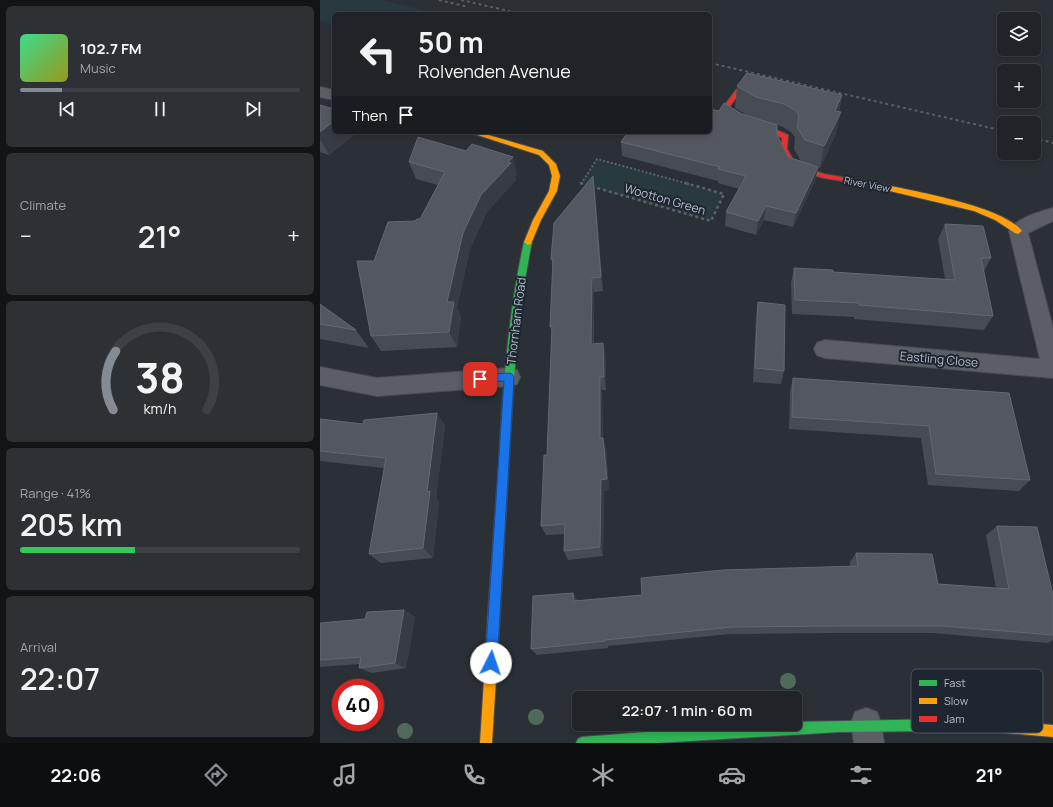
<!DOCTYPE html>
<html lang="en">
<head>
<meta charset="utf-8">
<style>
	:root { --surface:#202429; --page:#2d3035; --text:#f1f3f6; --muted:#a2a4a8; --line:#3d4146; --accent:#858b95 }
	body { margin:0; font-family:Manrope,sans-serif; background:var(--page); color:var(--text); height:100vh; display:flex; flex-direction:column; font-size:15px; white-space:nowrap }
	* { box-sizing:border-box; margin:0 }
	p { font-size:13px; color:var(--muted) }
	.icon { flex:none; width:22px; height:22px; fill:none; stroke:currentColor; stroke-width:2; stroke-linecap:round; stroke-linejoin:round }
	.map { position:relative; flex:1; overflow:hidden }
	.panel { display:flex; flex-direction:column; gap:6px; padding:6px; background:#121417; width:320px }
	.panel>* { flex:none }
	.top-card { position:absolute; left:12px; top:12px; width:380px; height:122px; border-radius:6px; box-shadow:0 2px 6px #0003,0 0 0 1px var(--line); background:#202429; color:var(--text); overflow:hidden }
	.buttons { position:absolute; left:677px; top:12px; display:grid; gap:8px }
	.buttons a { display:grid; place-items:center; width:44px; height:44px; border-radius:6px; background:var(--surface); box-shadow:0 2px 6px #0003,0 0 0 1px var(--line); font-size:20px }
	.speed { position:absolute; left:12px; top:679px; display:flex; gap:8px; font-size:20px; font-weight:700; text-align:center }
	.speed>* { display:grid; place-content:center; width:52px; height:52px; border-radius:50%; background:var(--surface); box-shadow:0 2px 6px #0003,0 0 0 1px var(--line); line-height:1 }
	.speed .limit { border:6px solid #d22; background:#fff; color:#111 }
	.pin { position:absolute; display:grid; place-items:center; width:34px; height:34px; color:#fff; margin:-17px; border-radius:8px; box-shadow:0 2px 6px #0006 }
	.me { position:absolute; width:44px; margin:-22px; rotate:4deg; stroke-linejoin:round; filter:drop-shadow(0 0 3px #0008) }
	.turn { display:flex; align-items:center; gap:14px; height:84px; padding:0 20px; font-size:18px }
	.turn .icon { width:52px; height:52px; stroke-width:2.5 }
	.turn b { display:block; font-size:28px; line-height:34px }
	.then { display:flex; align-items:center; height:38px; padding:0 20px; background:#0003; gap:8px; font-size:15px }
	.big { font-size:30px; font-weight:600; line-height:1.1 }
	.panel .tile { flex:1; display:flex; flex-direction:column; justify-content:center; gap:6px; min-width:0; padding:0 14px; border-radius:6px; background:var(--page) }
	.panel .dial { align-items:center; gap:0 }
	.dial svg { height:104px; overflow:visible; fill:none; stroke:var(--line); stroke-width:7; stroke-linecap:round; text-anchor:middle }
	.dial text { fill:var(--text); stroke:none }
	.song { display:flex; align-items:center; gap:12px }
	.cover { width:48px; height:48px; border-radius:6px; background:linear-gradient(135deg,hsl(150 70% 55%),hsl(60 70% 35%)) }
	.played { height:4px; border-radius:2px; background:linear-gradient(90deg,var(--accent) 15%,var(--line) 15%) }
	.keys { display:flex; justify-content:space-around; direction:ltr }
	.heat { display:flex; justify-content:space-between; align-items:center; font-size:22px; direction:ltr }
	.charge { height:6px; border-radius:3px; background:linear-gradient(90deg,#34c759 41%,var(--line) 0) }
	.trip { position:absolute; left:252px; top:691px; width:230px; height:40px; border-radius:6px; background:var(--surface); box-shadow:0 2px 6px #0003,0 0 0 1px var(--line); font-weight:600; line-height:40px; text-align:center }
	.dock { display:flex; height:64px; justify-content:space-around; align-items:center; background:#0d0e10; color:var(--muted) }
	.dock .icon { width:28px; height:28px }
	.dock .current { color:var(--accent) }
	.dock b { font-size:18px; color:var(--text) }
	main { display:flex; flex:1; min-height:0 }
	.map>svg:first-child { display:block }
	.green { fill:#283a3d }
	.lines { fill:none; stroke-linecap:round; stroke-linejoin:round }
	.street-casing { stroke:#484c54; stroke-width:2 }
	.fast-casing { stroke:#484c54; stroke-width:2 }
	.slow-casing { stroke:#484c54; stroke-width:2 }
	.jam-casing { stroke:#484c54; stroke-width:2 }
	.path-far1 { stroke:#5c6267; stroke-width:2; stroke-dasharray:2 2; stroke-linecap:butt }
	.path { stroke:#5c6267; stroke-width:2.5; stroke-dasharray:3 3; stroke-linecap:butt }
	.street { fill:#5b5e65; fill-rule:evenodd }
	.fast { fill:#30b455; fill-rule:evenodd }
	.slow { fill:#ff9f0a; fill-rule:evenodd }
	.jam { fill:#e5322d; fill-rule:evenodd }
	.rail { stroke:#595d63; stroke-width:2; stroke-dasharray:3 3; stroke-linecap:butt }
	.tree { fill:#4f695a }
	.wall { fill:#474c54; fill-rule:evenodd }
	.shaded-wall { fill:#373c43 }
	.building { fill:#535860; stroke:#626870 }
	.route { fill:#1a73e8; stroke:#114b97 }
	.labels { text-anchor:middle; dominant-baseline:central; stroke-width:4; stroke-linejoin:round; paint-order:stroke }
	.far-street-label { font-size:10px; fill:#b5bcc8; stroke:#1e2632 }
	.street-label { font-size:12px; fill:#b5bcc8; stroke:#1e2632 }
	.key { fill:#1e2632; stroke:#4b535f; stroke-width:1 }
	.key-label { font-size:11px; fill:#b5bcc8 }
</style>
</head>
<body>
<main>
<section class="panel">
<div class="tile">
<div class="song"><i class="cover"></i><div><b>102.7 FM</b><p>Music</p></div></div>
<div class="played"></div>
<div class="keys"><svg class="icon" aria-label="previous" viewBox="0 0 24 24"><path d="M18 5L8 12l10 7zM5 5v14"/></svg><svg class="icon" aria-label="pause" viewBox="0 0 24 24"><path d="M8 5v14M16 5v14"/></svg><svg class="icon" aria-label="next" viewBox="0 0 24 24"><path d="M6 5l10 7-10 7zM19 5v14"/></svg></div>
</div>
<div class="tile"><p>Climate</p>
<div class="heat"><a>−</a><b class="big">21°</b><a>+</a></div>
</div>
<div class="tile dial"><svg viewBox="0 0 100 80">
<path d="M14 69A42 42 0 1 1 86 69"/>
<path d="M14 69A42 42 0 0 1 16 24" stroke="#858b95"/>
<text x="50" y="56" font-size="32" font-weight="700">38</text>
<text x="50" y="72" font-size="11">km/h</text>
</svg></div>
<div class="tile"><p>Range · 41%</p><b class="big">205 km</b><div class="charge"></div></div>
<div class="tile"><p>Arrival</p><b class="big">22:07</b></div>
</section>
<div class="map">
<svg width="733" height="743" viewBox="0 0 733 743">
	<rect width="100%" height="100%" fill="#2b3037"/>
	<!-- green -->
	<g class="green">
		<path d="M0 0H61L119 14H14V25L0 21Z"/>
		<path d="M277 159 404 194 391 221 260 184Z"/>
	</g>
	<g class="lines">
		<!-- street casing -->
		<g class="street-casing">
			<g id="street">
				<path d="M0 87 14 90V100L0 97Z"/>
				<path d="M733 208V221L708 233 733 328V378L505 358 497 355 494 349 497 343 505 340 720 359 689 231C696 218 719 212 733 208Z"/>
				<path d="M0 367 57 378 189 368 197 370 200 377 197 384 189 386 57 396 0 385Z"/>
				<path d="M546 708 557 712 561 723 564 743H534L531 723 535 712Z"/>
			</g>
		</g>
		<!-- fast casing -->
		<g class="fast-casing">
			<g id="fast">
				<path d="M208 239 212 242C197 314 193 387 189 460L187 463 184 464 181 463 179 460C183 387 188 314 204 242Z"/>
				<path d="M622 719 674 720 678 722 680 726 678 730 674 732 622 731 519 732 337 743H256L258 739 262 737 416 725 475 724V722Z"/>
			</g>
		</g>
		<!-- slow casing -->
		<g class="slow-casing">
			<g id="slow">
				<path d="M148 132H158L223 151 236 164 240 176 237 191 221 220 211 244 208 245 204 242 213 220 229 191 232 176 229 165 219 155Z"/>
				<path d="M553 183H556C589 190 683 206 702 231L698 234 695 233 675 220 654 211 553 187Z"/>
				<path d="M174 608 178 610 180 614 172 743H160L168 614 170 610Z"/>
				<path d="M674 720 733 725V737L674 732 670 730 668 726 670 722Z"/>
			</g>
		</g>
		<!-- jam casing -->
		<g class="jam-casing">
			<g id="jam">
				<path d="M418 89 421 91 408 109 429 122 459 131 468 135 467 149 476 165 504 174 556 183 560 185 559 187 504 178 470 169 461 149 462 138C443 127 418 126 401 110L416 90Z"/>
				<path d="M184 456 187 457 189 460 180 614 178 618 174 620 170 618 168 614 179 460 181 457Z"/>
			</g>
		</g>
		<!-- path-far1 -->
		<path class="path-far1" d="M261 184 277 159 369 184"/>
		<!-- path -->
		<path class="path" d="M260 183 391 221 404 194 365 183"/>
		<!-- street -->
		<use href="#street" class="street"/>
		<!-- fast -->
		<use href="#fast" class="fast"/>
		<!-- slow -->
		<use href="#slow" class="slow"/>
		<!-- jam -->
		<use href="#jam" class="jam"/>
		<!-- rail -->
		<g class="rail">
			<path d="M119 0 148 7"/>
			<path d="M141 0 202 14"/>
			<path d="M390 63 684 131"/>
			<path d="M714 138 733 143"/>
		</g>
	</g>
	<!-- trees -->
	<g class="tree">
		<circle cx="468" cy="681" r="8"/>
		<circle cx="216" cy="717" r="8"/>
		<circle cx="85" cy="731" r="8"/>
	</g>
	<!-- wall -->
	<g class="wall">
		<path d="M417 86 522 95 519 112 516 134 500 168 498 167 495 181 473 227 444 220 436 235 405 226 406 212 419 189 398 183V181L302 156 301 142 390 132 399 111 422 114 430 117 415 108ZM450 123 461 126 471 132 475 137 474 149 481 161 468 157Z"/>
		<path d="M0 105 36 133 9 155 0 152Z"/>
		<path d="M89 162 197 174 195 177 196 180 167 212 150 249 137 307 141 317 137 347 61 351 51 336 54 261 95 221 100 219 118 185 96 179Z"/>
		<path d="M273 176 275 191 283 291 274 292V344L283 343 286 357V390H282L283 438 286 449 289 490 284 491 283 556 248 560 244 551 245 534 226 535 221 526 227 455 232 333 230 327 233 267 231 259Z"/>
		<path d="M625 224 671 258 664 271 673 316 664 330 534 319V317L472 314 471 283 474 268 513 272 625 279 618 239Z"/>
		<path d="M438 302 464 371 461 384 433 382 436 317Z"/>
		<path d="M0 304 36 330 49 348 0 339Z"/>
		<path d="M473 378 689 393 710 480 699 491 608 485 601 438 469 429 470 391Z"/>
		<path d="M0 419 43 424 125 425 116 498 119 502 113 558 61 563 49 554 64 468 0 461Z"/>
		<path d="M677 526 733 595V640L728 643 613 633H511L411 634 288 646V648L217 655 211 649 258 600V601L322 595 530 567V562L536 553 618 584 676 588 666 535Z"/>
		<path d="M84 610 95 617 86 668 52 673 39 668V664L0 667V623L45 619Z"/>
	</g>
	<!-- shaded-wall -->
	<g class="shaded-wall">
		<path d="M522 95 517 117 515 111Z"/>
		<path d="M521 112 516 134 500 168 504 146Z"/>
		<path d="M14 121V132H35L36 133 9 155 0 139V132Z"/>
		<path d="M193 157 197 174 195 177 196 180 167 212 150 249 137 307 141 317 137 347 129 332 127 302 143 233 161 195Z"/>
		<path d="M498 167 495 181 473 227 476 213Z"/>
		<path d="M273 176 275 191 283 291 281 277Z"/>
		<path d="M446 206 444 220 436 235 438 221Z"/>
		<path d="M272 278 274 292 273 358 271 344Z"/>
		<path d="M283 343 286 357V390L284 377Z"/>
		<path d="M280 377 282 390 283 450 280 438Z"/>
		<path d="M117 413 125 425 116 498 119 502 113 558 103 548 107 492Z"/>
		<path d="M283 438 286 449 289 490 284 491 283 556 280 547 281 480Z"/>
		<path d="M253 593 258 600V609L254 601Z"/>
		<path d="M84 610 95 617 86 668 75 663Z"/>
	</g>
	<!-- building -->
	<g class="building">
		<path d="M427 73 522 95 515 111 521 112 504 146 485 140 477 127 479 115 475 110 464 104 436 97 417 86Z"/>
		<path d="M404 103 422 114 457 125V135L468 157 498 167 476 213 446 206 438 221 406 212 426 176 398 169 400 167 301 142 308 132H390V109L399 111Z"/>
		<path d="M0 105 14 109V121L0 132Z"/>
		<path d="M98 137 146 151 152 144 193 157 188 162 191 163 161 195 143 233 127 302H134L129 332 51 336 37 261H54L68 222 95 221 97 219H100L125 172 89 162Z"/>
		<path d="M273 176 281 277 272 278 271 344 283 343 284 377H280V438H283L287 479 281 480 280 547 244 551 245 524 221 526 224 455H227L232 326 230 327 233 259H231L234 223Z"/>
		<path d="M625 224 663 226 671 258H661L673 316 539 305V303L475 300 474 268 513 270V272L635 280Z"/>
		<path d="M438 302 465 305 464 371 435 368Z"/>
		<path d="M0 304 36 330 0 324Z"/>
		<path d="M473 378 689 393 710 480 616 474 609 426 472 417Z"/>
		<path d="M117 413 107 492 110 491 103 548 49 554 66 458 0 451V419L43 424 44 420Z"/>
		<path d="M677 526 717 527 733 595V635L623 626H516L412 627 285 640V641L211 649 213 596 253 593 254 601 322 595 321 578 403 570 538 566 536 553 612 554 618 584 689 589Z"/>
		<path d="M84 610 75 663 39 668 41 657 0 660V623L45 619 47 612Z"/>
	</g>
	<!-- route -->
	<path class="route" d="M189 373 192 374 194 377 177 663 175 668 171 669 167 668 165 663 184 381 160 383 156 382 155 379 156 376 160 375Z"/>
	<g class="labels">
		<!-- far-street labels -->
		<g class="far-street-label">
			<text transform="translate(547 184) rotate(11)">River View</text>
		</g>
		<!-- street labels -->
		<g class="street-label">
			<text transform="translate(345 199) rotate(16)">Wootton Green</text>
			<text transform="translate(196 321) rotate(-83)">Thornham Road</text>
			<text transform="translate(619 359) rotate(5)">Eastling Close</text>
		</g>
	</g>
	<!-- legend -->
	<rect x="591" y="669" width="132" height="64" rx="6" class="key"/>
	<rect x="599" y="680" width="18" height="6" fill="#30b455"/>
	<rect x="599" y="698" width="18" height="6" fill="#ff9f0a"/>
	<rect x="599" y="716" width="18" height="6" fill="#e5322d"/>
	<g class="key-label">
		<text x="624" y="687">Fast</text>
		<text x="624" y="705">Slow</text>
		<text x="624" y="723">Jam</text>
	</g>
</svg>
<div class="buttons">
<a><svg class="icon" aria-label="layers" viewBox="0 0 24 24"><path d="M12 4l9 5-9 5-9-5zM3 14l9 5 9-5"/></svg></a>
<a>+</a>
<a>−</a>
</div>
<div class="speed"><div class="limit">40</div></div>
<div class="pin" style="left:160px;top:379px;background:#d93025"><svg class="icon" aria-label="arrive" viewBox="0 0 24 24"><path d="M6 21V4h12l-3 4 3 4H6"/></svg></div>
<svg class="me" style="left:171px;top:663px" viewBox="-20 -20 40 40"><circle r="19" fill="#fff"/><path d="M0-13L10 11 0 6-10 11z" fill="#1a73e8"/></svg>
<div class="trip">22:07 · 1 min · 60 m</div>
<div class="top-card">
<div class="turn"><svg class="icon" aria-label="left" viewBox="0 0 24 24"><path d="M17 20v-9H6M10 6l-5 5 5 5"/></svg><div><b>50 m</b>Rolvenden Avenue</div></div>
<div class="then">Then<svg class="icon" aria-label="arrive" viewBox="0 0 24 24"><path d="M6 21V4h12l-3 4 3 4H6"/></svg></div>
</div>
</div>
</main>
<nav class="dock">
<b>22:06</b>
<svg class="icon current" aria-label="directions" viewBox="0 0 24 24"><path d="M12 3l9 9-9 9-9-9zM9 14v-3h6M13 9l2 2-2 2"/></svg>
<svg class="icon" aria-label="music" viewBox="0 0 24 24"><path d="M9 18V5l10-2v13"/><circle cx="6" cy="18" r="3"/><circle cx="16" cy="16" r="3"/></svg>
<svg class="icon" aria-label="phone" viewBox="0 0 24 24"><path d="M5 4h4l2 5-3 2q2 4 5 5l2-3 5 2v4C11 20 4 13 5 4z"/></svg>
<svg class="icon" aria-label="climate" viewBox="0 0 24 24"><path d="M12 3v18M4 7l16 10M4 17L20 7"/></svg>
<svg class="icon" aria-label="car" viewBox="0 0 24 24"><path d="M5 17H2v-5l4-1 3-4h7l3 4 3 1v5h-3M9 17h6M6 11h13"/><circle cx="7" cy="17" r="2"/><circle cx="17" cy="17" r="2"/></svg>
<svg class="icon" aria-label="filters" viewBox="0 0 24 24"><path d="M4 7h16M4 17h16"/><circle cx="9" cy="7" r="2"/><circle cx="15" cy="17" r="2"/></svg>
<b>21°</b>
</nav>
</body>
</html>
